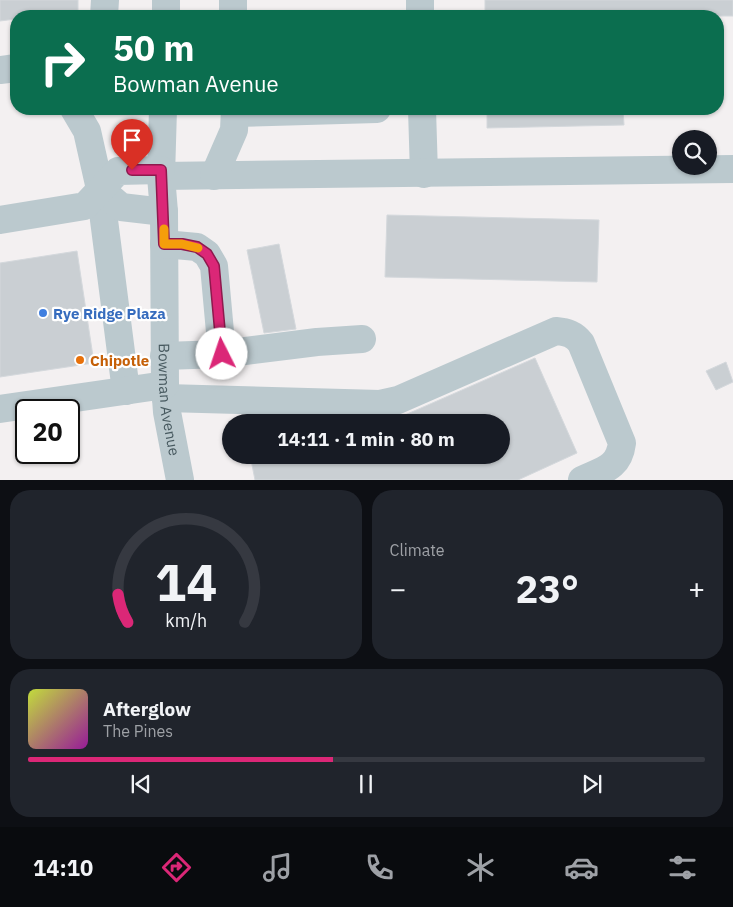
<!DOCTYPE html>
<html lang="en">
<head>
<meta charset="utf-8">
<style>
	:root { --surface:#171b24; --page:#20242c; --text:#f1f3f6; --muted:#9ea1a6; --line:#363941; --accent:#db2777 }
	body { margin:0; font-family:"IBM Plex Sans",sans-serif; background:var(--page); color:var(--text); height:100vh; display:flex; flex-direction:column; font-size:19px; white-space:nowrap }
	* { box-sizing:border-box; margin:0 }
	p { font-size:16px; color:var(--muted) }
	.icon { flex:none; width:28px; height:28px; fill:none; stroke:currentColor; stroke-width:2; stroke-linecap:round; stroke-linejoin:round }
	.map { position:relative; height:480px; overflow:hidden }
	.side { display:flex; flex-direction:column; gap:10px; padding:10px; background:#0d0f14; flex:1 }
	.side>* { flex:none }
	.top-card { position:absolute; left:10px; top:10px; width:714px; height:105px; border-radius:20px; box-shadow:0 1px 4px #0004; background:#0b6e4f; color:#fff; overflow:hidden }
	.tools { position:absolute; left:672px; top:130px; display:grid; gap:10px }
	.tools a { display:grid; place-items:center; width:45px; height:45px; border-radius:50%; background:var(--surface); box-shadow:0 1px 4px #0004; font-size:25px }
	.speed { position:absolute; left:15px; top:399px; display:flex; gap:10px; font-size:25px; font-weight:700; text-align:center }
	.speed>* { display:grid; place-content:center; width:65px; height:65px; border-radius:50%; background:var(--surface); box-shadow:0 1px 4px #0004; line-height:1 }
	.speed .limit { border:2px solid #111; border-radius:8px; background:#fff; color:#111 }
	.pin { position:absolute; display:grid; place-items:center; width:42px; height:42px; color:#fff; margin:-51px -21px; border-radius:50% 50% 50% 0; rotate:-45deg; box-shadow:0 0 5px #0007 }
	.pin .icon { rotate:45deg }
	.me { position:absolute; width:55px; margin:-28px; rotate:356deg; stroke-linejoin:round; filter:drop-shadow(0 0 4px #0008) }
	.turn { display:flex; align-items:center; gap:18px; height:105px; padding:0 20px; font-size:22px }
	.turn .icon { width:65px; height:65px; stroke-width:2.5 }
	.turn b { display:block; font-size:35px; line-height:42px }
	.big { font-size:38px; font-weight:700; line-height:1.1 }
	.side .tile { flex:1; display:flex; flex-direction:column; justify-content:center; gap:8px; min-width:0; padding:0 18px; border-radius:20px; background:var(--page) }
	.side .dial { align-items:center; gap:0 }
	.dial svg { height:130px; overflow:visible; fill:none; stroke:var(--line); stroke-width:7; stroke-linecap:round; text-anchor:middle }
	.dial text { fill:var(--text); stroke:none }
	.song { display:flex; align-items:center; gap:15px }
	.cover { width:60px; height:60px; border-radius:8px; background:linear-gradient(135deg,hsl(70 70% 55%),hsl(300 70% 35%)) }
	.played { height:5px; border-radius:2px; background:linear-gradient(90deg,var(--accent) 45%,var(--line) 45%) }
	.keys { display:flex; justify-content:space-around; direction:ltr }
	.heat { display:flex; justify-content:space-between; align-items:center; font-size:28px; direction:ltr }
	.side .tiles { flex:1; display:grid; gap:10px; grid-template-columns:1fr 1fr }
	.tile:last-child { grid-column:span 2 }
	.trip { position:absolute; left:222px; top:414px; width:288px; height:50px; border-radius:25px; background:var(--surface); box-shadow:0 1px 4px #0004; font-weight:700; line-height:50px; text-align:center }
	.menu { display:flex; height:80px; justify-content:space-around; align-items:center; background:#090b0e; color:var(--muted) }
	.menu .icon { width:35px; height:35px }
	.menu .on { color:var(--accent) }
	.menu b { font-size:22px; color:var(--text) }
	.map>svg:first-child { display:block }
	.building { fill:#cacfd3; stroke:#d4d8dc }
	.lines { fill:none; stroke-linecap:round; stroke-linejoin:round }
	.minor { stroke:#bbc9ce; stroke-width:28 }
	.route-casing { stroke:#8e194d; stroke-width:12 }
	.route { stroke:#db2777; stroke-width:9 }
	.slow { stroke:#f59e0b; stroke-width:9 }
	.shop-dot { fill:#3f7fe0; stroke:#fff; stroke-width:2 }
	.food-dot { fill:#e8710a; stroke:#fff; stroke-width:2 }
	.labels { text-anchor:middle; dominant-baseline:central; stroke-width:4.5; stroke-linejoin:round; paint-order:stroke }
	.shop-label { font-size:15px; font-weight:bold; fill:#366cbe; stroke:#fff; text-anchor:start }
	.food-label { font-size:15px; font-weight:bold; fill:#c56008; stroke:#fff; text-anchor:start }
	.street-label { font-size:15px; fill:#47595f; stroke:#fff }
</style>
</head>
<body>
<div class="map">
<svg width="733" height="480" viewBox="0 0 733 480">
	<rect width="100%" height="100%" fill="#f3f0f1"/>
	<!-- building -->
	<g class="building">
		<path d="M0 0H78V11L16 16V19L0 21Z"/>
		<rect x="485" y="0" width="248" height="16"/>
		<path d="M487 109H623L624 125 487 128Z"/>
		<path d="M387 215 599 220 597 282 385 277Z"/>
		<path d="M279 244 296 329 264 333 247 250Z"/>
		<path d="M77 251 94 363 0 377V263Z"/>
		<path d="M535 358 577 453 518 480H255L250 455H501V422H389Z"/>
		<path d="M726 362 733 382 716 390 706 371Z"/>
	</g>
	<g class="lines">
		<!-- minor -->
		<g class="minor">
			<path d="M233 0V16"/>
			<path d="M420 0V16"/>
			<path d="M104 16 105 0"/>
			<path d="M166 16V0"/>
			<path d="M0 70 16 68"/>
			<path d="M74 109 87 131 100 189 126 391"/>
			<path id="s1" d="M163 109 161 176 164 212 165 385 167 412 180 480"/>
			<path d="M422 109 424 174"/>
			<path d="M236 113 377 109"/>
			<path d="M161 176 733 169"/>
			<path d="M214 176 234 130 235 109"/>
			<path d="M100 189 121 207 164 212"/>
			<path d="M0 220 85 206 118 171 161 170"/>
			<path d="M164 244 197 247 207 254 214 266 222 354"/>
			<path d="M164 356 222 354 317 342 362 339"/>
			<path d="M166 398 380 404 398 400 556 331C567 332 574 334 581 343L622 443C619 468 603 470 582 480"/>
			<path d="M0 409 165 385"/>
		</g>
	</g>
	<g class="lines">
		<!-- route casing -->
		<g class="route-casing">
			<path id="route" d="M132 170H161L164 244H182L197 247 207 254 214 266 222 354"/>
		</g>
		<!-- route -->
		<use href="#route" class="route"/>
		<!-- slow -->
		<path class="slow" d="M164 229V244H182L198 248"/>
	</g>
	<!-- markers -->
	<circle class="shop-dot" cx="43" cy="313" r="5"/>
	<circle class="food-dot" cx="80" cy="360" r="5"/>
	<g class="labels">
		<!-- shop labels -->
		<g class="shop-label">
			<text x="53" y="313">Rye Ridge Plaza</text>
		</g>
		<!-- food labels -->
		<g class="food-label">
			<text x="90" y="360">Chipotle</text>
		</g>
		<!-- street labels -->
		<g class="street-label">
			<text stroke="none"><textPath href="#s1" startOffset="291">Bowman Avenue</textPath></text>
		</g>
	</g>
</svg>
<div class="tools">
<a><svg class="icon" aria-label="search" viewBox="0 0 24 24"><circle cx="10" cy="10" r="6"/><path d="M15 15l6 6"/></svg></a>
</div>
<div class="speed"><div class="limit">20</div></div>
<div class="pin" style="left:132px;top:170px;background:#d93025"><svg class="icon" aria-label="arrive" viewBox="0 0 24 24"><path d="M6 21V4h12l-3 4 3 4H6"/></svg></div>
<svg class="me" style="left:222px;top:354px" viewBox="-20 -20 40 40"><circle r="19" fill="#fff"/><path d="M0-13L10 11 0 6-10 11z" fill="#db2777"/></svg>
<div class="trip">14:11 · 1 min · 80 m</div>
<div class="top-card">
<div class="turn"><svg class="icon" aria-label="right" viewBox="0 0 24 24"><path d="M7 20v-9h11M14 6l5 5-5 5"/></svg><div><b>50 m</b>Bowman Avenue</div></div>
</div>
</div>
<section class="side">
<div class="tiles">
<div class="tile dial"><svg viewBox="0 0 100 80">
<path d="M14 69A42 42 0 1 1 86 69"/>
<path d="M14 69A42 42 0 0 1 8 52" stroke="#db2777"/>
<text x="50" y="56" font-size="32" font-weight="700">14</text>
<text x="50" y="72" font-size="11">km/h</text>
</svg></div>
<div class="tile"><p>Climate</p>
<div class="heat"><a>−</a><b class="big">23°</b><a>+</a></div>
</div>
<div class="tile">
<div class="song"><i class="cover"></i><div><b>Afterglow</b><p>The Pines</p></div></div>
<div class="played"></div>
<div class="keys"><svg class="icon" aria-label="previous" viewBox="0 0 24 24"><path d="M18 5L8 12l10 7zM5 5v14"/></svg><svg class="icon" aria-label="pause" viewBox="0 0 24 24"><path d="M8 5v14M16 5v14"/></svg><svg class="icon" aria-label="next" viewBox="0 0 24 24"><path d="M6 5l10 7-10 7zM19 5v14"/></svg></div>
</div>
</div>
</section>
<nav class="menu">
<b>14:10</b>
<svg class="icon on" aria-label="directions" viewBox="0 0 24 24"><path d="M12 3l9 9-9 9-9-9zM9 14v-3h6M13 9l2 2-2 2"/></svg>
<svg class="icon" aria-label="music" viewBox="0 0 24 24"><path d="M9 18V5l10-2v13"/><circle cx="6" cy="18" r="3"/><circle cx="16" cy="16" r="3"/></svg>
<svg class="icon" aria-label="phone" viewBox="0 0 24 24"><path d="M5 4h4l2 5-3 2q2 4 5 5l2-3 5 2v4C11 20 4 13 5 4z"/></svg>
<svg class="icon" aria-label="climate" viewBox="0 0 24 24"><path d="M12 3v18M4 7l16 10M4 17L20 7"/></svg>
<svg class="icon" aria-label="car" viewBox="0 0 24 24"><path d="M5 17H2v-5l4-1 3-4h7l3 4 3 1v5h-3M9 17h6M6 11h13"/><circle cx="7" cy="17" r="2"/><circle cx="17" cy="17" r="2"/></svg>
<svg class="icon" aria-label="filters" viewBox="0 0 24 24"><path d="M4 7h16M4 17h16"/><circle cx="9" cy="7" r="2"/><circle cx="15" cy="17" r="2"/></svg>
</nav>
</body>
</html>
